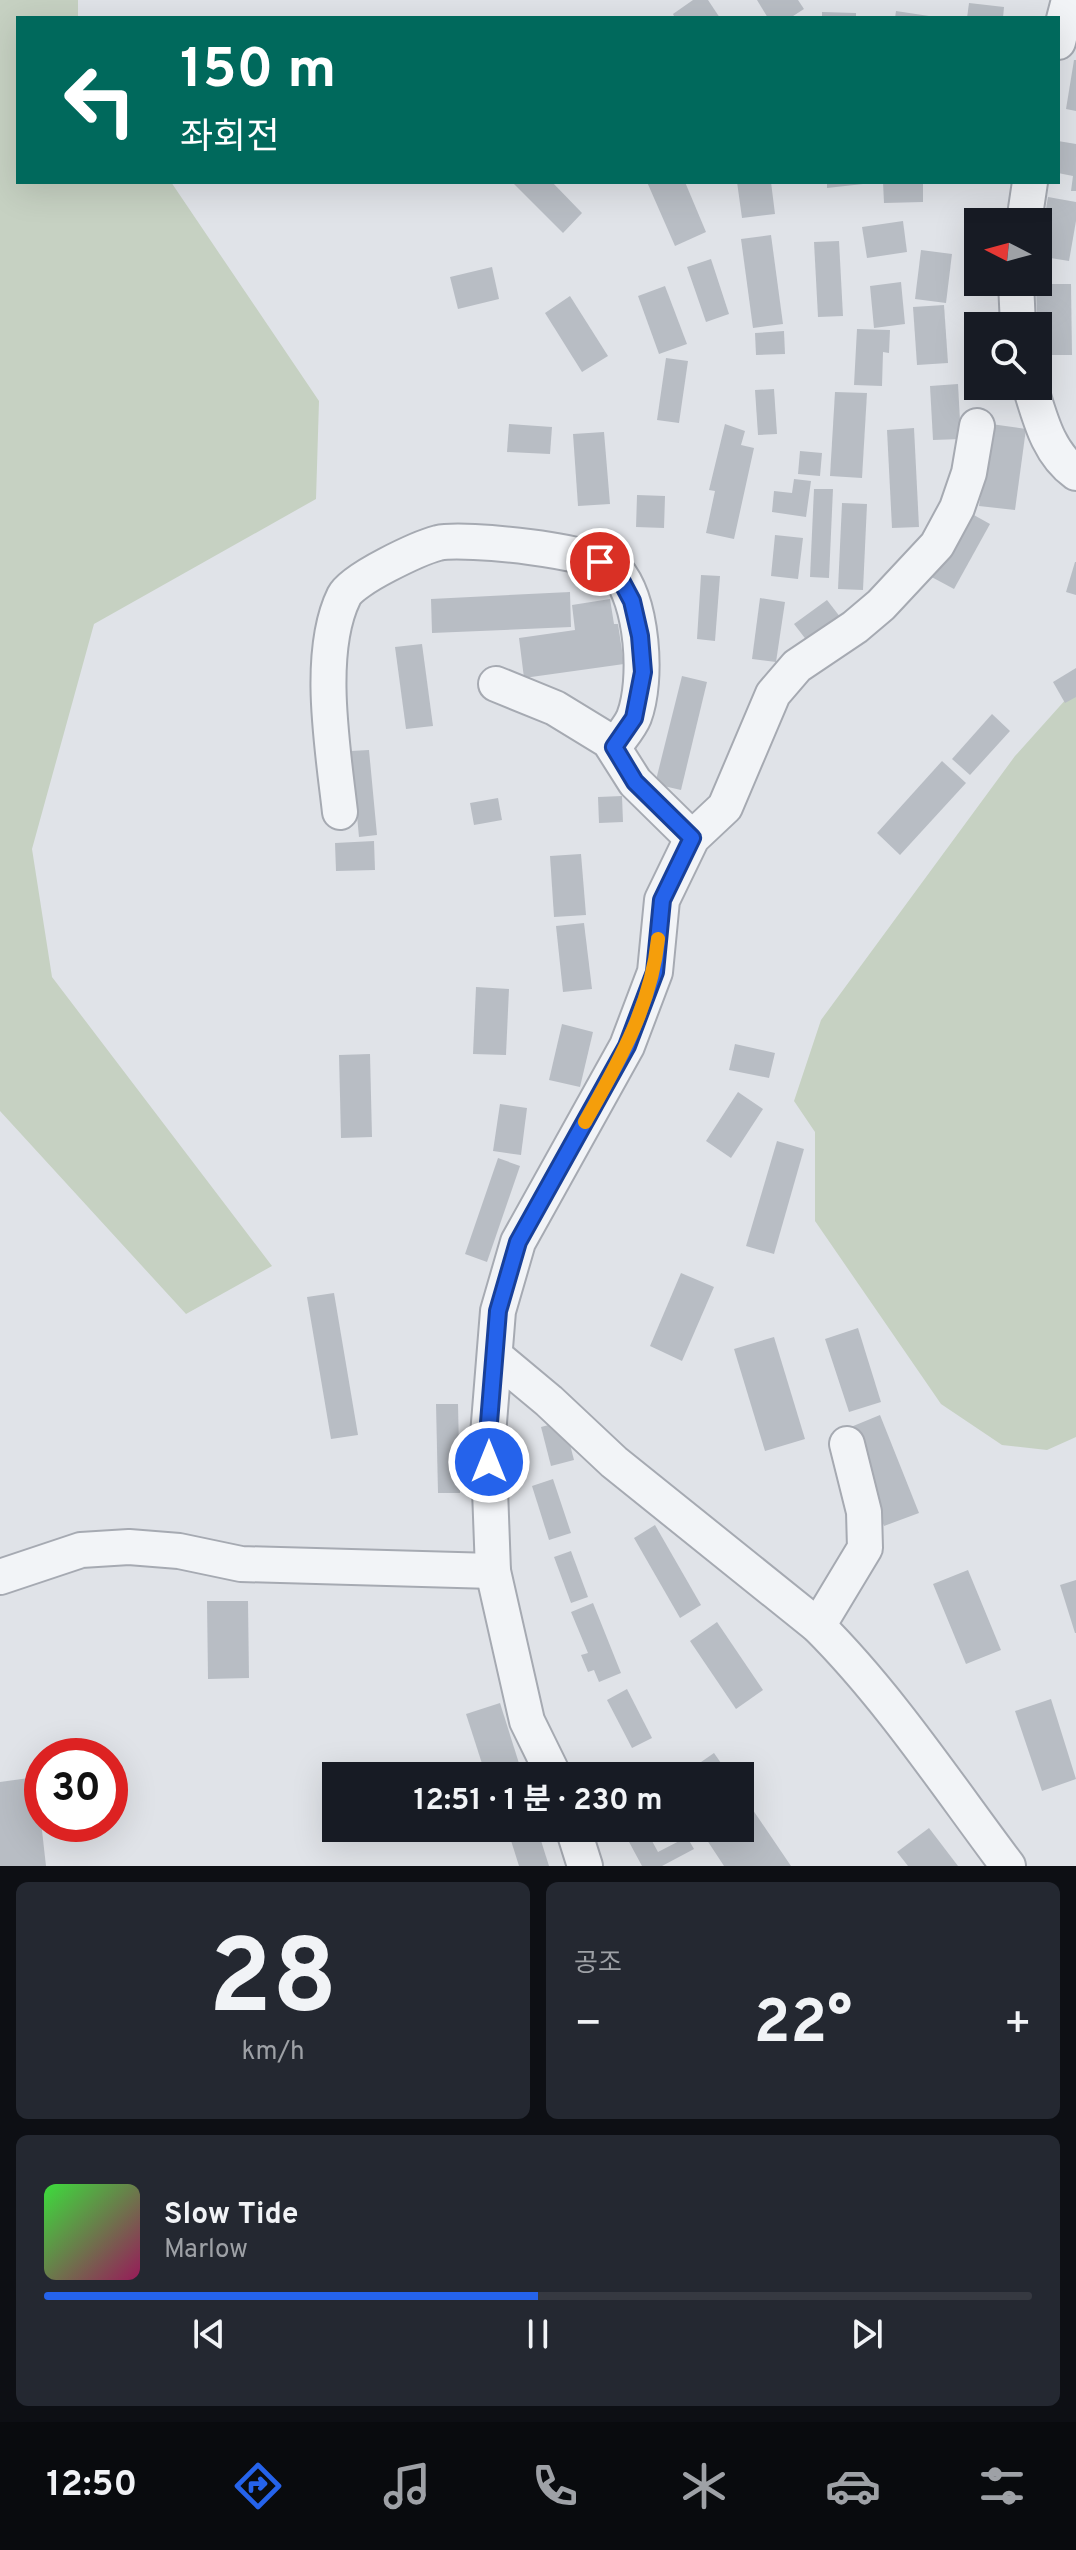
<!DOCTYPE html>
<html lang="ko">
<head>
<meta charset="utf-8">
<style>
	:root { --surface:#171b24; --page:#242831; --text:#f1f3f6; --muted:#9ea1a6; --line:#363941; --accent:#2563eb }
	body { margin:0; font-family:Overpass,"Noto Sans KR",sans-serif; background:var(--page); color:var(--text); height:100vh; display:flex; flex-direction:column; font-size:30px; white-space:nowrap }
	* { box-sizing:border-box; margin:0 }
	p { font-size:26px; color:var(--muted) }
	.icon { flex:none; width:44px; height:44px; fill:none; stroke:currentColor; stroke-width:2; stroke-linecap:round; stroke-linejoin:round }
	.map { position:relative; height:1866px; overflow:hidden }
	.drawer { display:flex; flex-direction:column; gap:16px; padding:16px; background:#0d0f14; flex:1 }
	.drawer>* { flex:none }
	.banner { position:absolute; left:16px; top:16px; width:1044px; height:168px; border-radius:0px; box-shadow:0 8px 32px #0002; background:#00695c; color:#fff; overflow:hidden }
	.needle { width:52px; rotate:276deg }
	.tools { position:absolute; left:964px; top:208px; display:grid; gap:16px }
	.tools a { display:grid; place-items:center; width:88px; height:88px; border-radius:0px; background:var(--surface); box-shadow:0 8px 32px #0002; font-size:40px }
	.speed { position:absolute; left:24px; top:1738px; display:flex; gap:16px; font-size:40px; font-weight:700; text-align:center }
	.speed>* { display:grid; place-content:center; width:104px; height:104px; border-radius:50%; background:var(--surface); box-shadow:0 8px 32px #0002; line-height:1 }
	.speed .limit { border:12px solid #d22; background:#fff; color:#111 }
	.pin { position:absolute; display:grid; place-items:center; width:68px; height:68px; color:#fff; margin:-34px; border:4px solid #fff; border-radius:50%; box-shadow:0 2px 8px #0007 }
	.me { position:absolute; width:88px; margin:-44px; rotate:0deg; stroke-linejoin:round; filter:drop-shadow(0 0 6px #0008) }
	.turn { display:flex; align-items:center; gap:28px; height:168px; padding:0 32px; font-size:36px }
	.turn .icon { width:104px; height:104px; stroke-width:2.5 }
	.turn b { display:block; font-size:56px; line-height:68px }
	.big { font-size:60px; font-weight:700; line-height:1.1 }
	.drawer .card { flex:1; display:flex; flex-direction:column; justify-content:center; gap:12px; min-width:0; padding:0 28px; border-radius:12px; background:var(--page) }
	.drawer .dial { align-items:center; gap:0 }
	.dial b { font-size:104px; line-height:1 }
	.song { display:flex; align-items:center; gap:24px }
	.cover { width:96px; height:96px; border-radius:12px; background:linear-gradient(135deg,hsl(120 70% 55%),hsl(330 70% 35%)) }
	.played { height:8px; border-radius:4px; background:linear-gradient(90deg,var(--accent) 50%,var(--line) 50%) }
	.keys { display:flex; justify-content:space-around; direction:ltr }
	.heat { display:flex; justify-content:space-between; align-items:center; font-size:44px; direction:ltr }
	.drawer .tiles { flex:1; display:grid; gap:16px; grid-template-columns:1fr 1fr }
	.card:last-child { grid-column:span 2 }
	.trip { position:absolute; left:322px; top:1762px; width:432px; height:80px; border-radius:0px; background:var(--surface); box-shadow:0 8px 32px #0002; font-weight:700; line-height:80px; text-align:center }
	.menu { display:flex; height:128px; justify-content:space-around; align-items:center; background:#090b0e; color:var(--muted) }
	.menu .icon { width:56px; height:56px }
	.menu .active { color:var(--accent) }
	.menu b { font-size:36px; color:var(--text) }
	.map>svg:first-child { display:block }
	.green { fill:#c6d1c2 }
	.building { fill:#b8bdc4 }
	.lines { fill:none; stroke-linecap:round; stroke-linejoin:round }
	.street-casing { stroke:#a6aab2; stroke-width:38 }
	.street { stroke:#f2f4f7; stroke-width:34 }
	.route-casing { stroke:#184099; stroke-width:20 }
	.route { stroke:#2563eb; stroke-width:14 }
	.slow { stroke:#f59e0b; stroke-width:14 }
</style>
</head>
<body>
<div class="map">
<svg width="1076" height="1866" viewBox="0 0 1076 1866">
	<rect width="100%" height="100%" fill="#e0e3e8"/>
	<!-- green -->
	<g class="green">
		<path d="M0 0H78V18H18V182H171L319 401 316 499 94 624 32 849 52 977 272 1266 186 1314 0 1111Z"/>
		<path d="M1076 688V1437L1047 1450 1002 1445 941 1404 815 1221V1132L794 1101 821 1020 1015 756Z"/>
	</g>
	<!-- building -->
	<g class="building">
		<path d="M693 0H708L720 18H675L673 14Z"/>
		<path d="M757 0H798L804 9 790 18H768Z"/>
		<path d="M969 3 1004 7 1003 18H967Z"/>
		<path d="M896 11 929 16V18H895Z"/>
		<path d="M822 12 856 13V18H822Z"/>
		<path d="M1074 60H1076V111L1066 109Z"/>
		<path d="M1058 141 1076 144V191H1071L1073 176 1058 173Z"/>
		<path d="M512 182H552L582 213 563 233Z"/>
		<path d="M647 182H685L706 232 675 246Z"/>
		<path d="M737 182H771L775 214 742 218Z"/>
		<path d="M827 182H863V184L827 188Z"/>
		<path d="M883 182H923V202L884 203Z"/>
		<path d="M1048 197 1076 202V221L1069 261 1038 256Z"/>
		<path d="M903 221 907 252 867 258 862 227Z"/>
		<path d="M771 235 783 324 753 328 741 239Z"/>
		<path d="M839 241 843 316 818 317 814 242Z"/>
		<path d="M921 250 952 254 946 303 915 299Z"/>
		<path d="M711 259 729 314 706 322 687 267Z"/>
		<path d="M492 267 499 299 458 309 450 277Z"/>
		<path d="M901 282 905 324 874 328 870 286Z"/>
		<path d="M1036 284H1071L1072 355H1038Z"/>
		<path d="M665 286 687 344 659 354 638 296Z"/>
		<path d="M570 296 608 356 582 372 545 313Z"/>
		<path d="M944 305 948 363 917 365 913 307Z"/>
		<path d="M857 329 890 330 889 353 883 352 882 386 854 385Z"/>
		<path d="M784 331 785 354 756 355 755 333Z"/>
		<path d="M666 358 688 361 679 423 657 420Z"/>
		<path d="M958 384 961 439 933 440 930 386Z"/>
		<path d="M774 389 777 434 758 435 755 390Z"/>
		<path d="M835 392 867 393 862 478 830 476Z"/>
		<path d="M509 424 552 427 550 454 507 452Z"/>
		<path d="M725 424 745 431 741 445 754 448 734 539 706 533 715 491 709 490Z"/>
		<path d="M991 424 1026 429 1015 510 979 506Z"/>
		<path d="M914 428 919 527 892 528 887 430Z"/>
		<path d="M604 432 610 504 578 506 573 434Z"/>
		<path d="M800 451 822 453 820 476 798 474Z"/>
		<path d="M794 479 811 481 806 517 772 512 774 491 792 493Z"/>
		<path d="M814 489H833L829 578 810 577Z"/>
		<path d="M637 495 665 496 664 528 636 527Z"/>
		<path d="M842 503 867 504 863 590 838 589Z"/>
		<path d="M963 509 990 524 954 589 926 574Z"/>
		<path d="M775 535 803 538 798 579 771 576Z"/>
		<path d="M1075 562H1076V595L1066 592Z"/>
		<path d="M701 575 720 576 715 641 697 639Z"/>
		<path d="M570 592 571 627 432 633 431 599Z"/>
		<path d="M760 598 785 602 776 662 752 659Z"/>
		<path d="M610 599 614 624H618L624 664 524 678 519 638 575 630 572 605Z"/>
		<path d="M827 600 844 622 811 646 794 624Z"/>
		<path d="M422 644 433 726 406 729 395 647Z"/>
		<path d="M1076 668V697L1065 703 1053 682Z"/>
		<path d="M682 676 707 682 681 790 655 784Z"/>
		<path d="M992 714 1010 731 970 775 952 759Z"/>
		<path d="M369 750 377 835 359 837 351 751Z"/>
		<path d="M942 761 966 783 900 855 877 833Z"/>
		<path d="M622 796 623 822 599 823 598 797Z"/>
		<path d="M498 798 502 820 474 825 470 803Z"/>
		<path d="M374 841 375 870 336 871 335 843Z"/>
		<path d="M581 854 586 915 554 917 550 856Z"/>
		<path d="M584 923 592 989 563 992 556 926Z"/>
		<path d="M476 987 509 989 506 1055 473 1054Z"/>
		<path d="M562 1024 593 1032 580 1087 549 1080Z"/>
		<path d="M735 1044 775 1053 769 1078 729 1070Z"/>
		<path d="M370 1054 372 1137 341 1138 339 1055Z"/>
		<path d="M738 1092 763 1109 731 1158 706 1141Z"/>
		<path d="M500 1104 527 1108 521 1155 493 1151Z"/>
		<path d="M777 1141 804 1149 774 1254 746 1246Z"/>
		<path d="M498 1158 520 1166 487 1262 465 1254Z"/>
		<path d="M681 1273 714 1287 682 1361 650 1346Z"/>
		<path d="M334 1293 358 1435 331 1439 307 1297Z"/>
		<path d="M858 1328 881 1402 849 1412 825 1339Z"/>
		<path d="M774 1337 805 1439 765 1451 734 1349Z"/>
		<path d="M436 1404H458L460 1493H438Z"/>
		<path d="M880 1415 919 1513 884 1526 846 1429Z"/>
		<path d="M564 1421 574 1460 551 1466 541 1427Z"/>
		<path d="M553 1479 571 1533 549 1540 532 1486Z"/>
		<path d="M655 1525 701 1605 680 1618 634 1538Z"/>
		<path d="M571 1551 588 1597 571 1603 554 1557Z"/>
		<path d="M968 1570 1001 1650 966 1664 933 1584Z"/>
		<path d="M1076 1580V1633H1075L1060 1585Z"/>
		<path d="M207 1601H248L249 1678 208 1679Z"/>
		<path d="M593 1603 621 1673 599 1682 594 1670 588 1672 581 1655 588 1653 571 1612Z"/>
		<path d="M717 1622 763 1690 736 1709 690 1641Z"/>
		<path d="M627 1689 652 1738 632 1748 607 1700Z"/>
		<path d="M1051 1699 1076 1779 1042 1791 1015 1711Z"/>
		<path d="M500 1703 523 1776H486L466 1714Z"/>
		<path d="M714 1753 730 1776H681Z"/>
		<path d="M36 1777 46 1866H0V1782Z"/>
		<path d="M740 1791 791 1866H724L699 1828H740Z"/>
		<path d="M518 1828H537L549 1866H519L508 1831Z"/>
		<path d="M929 1828 958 1866H908L897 1852Z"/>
		<path d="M646 1830 658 1852 687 1837 694 1849 662 1866H642L628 1840Z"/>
	</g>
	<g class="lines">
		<!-- street casing -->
		<g class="street-casing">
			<g id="street">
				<path d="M1058 42 1069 0"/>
				<path d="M1024 222 1030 182"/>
				<path d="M1016 282 1018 326"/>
				<path d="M1030 386C1040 418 1048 453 1076 473"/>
				<path d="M496 684 555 708 609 741 635 782 692 838"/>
				<path d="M340 812C333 750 316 653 344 596 352 579 419 548 438 543 464 537 599 551 616 570 643 601 648 680 634 717 630 727 620 738 614 747"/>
				<path d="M495 1356 549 1401 614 1462 818 1626C890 1698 947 1785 1008 1866"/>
				<path d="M0 1577 81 1550 129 1547 179 1551 241 1564 493 1571"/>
				<path d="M818 1626 865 1548 864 1512 847 1444"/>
				<path d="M554 1776 527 1721 493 1571 488 1435 498 1311 518 1242 627 1046 655 972 662 900 692 838 725 807 773 694 797 666 855 627 881 605 937 545 957 508 969 473 977 426"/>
				<path d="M573 1828 585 1866"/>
			</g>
		</g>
		<!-- street -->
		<use href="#street" class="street"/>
	</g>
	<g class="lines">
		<!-- route casing -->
		<g class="route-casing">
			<path id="route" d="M489 1462 488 1435 498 1311 518 1242 627 1046 655 972 662 900 692 838 635 782 614 747 634 718 643 672 640 636 632 601 615 569 600 562"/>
		</g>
		<!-- route -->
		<use href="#route" class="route"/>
		<!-- slow -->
		<path class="slow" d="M585 1122C618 1063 651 1007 658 939"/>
	</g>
</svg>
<div class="tools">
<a><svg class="needle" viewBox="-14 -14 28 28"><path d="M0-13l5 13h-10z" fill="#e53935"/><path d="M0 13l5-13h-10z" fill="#9ea1a6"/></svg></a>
<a><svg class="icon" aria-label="search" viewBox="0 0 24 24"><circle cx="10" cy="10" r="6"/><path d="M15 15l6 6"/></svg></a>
</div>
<div class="speed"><div class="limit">30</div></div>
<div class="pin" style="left:600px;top:562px;background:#d93025"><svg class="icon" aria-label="arrive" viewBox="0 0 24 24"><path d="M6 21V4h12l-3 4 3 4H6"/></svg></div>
<svg class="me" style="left:489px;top:1462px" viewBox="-20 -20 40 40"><circle r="17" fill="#2563eb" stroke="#fff" stroke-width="3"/><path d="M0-11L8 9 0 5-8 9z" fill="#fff"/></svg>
<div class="trip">12:51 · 1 분 · 230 m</div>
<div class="banner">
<div class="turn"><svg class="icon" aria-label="left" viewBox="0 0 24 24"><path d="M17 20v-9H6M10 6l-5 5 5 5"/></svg><div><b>150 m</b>좌회전</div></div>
</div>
</div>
<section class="drawer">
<div class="tiles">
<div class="card dial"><b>28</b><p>km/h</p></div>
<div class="card"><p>공조</p>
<div class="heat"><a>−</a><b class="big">22°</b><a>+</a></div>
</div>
<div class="card">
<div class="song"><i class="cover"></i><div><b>Slow Tide</b><p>Marlow</p></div></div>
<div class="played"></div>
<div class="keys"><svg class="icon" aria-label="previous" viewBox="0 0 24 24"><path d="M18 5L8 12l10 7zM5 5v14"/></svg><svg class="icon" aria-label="pause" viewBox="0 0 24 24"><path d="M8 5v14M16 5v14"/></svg><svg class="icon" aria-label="next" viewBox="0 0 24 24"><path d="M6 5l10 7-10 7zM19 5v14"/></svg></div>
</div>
</div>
</section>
<nav class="menu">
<b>12:50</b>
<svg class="icon active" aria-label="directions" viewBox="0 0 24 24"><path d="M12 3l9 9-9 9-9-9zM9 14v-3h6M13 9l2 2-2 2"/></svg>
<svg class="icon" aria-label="music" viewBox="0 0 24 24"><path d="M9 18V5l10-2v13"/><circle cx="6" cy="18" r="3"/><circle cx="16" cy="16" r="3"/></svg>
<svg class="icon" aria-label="phone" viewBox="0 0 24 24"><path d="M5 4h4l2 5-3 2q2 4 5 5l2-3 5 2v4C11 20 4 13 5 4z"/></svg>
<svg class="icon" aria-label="climate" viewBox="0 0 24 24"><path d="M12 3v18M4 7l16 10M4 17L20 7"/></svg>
<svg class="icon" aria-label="car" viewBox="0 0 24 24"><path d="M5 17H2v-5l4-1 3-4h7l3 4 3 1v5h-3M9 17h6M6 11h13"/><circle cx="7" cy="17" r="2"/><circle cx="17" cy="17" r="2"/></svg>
<svg class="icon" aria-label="filters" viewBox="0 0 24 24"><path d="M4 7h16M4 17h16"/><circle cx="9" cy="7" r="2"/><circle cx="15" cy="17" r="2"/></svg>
</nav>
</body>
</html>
